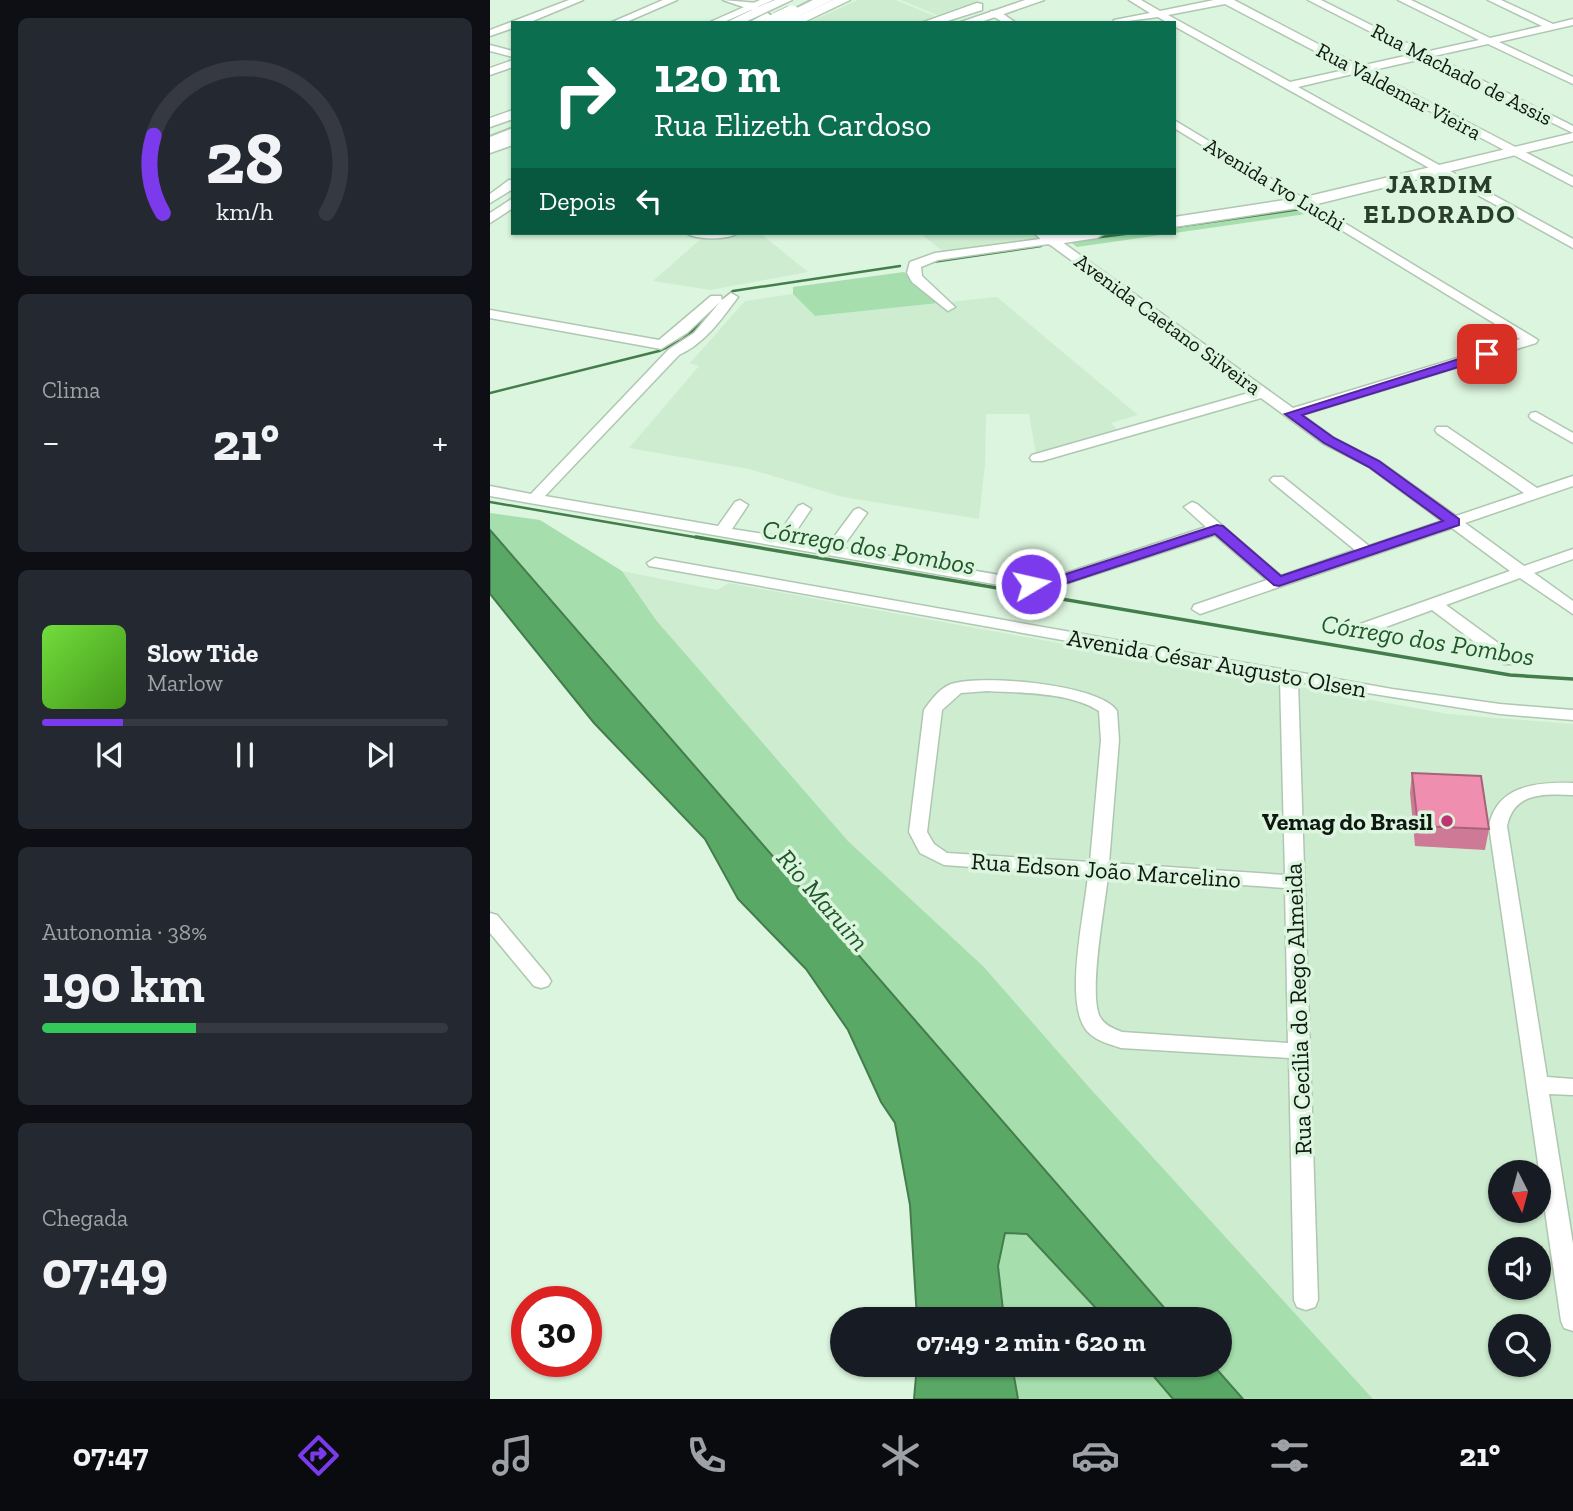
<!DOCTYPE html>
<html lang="pt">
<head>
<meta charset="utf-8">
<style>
	:root { --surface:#171b24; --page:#242831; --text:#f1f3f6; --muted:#9ea1a6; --line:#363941; --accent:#7c3aed }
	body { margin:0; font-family:"Zilla Slab",serif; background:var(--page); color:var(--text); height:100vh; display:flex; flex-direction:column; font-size:26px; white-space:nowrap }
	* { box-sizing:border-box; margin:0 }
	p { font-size:23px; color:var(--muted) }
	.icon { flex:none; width:38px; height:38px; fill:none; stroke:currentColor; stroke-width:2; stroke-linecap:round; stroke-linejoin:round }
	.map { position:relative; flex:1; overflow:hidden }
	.details { display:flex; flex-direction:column; gap:18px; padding:18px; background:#0d0f14; width:490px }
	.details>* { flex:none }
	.top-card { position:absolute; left:21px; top:21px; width:665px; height:214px; border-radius:0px; box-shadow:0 2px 5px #0004; background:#0b6e4f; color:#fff; overflow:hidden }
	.needle { width:46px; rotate:174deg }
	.buttons { position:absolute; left:998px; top:1160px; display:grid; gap:14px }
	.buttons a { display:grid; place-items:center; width:63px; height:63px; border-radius:50%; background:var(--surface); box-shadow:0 2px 5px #0004; font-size:35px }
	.speed { position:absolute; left:21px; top:1286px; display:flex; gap:14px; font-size:35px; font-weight:700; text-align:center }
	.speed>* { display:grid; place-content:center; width:91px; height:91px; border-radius:50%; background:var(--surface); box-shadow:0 2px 5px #0004; line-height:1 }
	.speed .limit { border:10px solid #d22; background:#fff; color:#111 }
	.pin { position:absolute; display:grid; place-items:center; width:60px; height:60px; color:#fff; margin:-30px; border-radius:14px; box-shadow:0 4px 10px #0006 }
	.me { position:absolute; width:77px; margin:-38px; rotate:81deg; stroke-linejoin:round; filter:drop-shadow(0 0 5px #0008) }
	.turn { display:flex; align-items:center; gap:24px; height:147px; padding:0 28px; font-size:32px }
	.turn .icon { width:91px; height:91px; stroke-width:2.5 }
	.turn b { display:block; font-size:49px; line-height:60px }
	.then { display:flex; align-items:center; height:66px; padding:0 28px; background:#0003; gap:14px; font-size:26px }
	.big { font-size:52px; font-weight:700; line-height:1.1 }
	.details .tile { flex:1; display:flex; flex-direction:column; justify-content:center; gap:10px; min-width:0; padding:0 24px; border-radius:10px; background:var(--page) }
	.details .dial { align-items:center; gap:0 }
	.dial svg { height:182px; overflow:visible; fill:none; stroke:var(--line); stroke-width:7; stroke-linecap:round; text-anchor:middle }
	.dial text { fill:var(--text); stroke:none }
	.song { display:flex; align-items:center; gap:21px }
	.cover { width:84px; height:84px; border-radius:10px; background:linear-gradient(135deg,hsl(100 70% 55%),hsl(100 70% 35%)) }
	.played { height:7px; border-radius:4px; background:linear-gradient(90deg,var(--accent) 20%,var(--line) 20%) }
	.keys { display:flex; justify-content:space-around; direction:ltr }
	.heat { display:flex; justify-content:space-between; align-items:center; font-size:38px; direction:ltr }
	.charge { height:10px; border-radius:5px; background:linear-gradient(90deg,#34c759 38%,var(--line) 0) }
	.trip { position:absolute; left:340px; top:1307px; width:402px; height:70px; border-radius:35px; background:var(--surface); box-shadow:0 2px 5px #0004; font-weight:700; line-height:70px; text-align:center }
	.menu { display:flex; height:112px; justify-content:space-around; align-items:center; background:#090b0e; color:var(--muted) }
	.menu .icon { width:49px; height:49px }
	.menu .active { color:var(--accent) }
	.menu b { font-size:32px; color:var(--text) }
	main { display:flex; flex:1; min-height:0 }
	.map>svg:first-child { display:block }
	.built { fill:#ceedd0; fill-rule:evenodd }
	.green { fill:#a7dead }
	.water { fill:#5aa866; stroke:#447d4c; stroke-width:2 }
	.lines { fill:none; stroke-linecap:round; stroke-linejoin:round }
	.stream-far1 { stroke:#447d4c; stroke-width:2.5 }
	.stream { stroke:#447d4c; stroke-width:3.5 }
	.minor-casing { stroke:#afc7b1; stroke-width:3 }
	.major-casing { stroke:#afc7b1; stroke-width:3 }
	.highway-casing { stroke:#afc7b1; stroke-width:4 }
	.minor { fill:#fff; fill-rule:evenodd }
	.major { fill:#fff; fill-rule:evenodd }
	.highway { fill:#fff; fill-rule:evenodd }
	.highway-bridge-casing { stroke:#afc7b1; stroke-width:19; stroke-linecap:butt }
	.highway-bridge { stroke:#fff; stroke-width:17 }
	.wall { fill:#ce7a96 }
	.building { fill:#ef8eaf; stroke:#a7637a; stroke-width:2 }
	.route { fill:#7c3aed; stroke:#51269a; stroke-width:2 }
	.poi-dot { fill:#bd3470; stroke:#dcf5de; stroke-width:2.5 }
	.labels { text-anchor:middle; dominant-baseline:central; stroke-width:7; stroke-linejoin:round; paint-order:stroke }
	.far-street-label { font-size:21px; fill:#0f1810; stroke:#dcf5de }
	.street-label { font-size:24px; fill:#0f1810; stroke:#dcf5de }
	.poi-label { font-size:24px; font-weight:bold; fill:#0f1810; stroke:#dcf5de; text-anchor:end }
	.far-district-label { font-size:26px; font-weight:bold; letter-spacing:2px; fill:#2a3e2c; stroke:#dcf5de }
	.water-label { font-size:26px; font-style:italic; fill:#20572a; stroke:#dcf5de }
</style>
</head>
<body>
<main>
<section class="details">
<div class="tile dial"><svg viewBox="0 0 100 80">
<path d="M14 69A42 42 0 1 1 86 69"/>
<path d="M14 69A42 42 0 0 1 10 35" stroke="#7c3aed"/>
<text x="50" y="56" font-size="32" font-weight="700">28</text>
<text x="50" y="72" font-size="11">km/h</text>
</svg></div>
<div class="tile"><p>Clima</p>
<div class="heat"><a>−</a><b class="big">21°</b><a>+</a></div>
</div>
<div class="tile">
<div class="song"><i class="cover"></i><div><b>Slow Tide</b><p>Marlow</p></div></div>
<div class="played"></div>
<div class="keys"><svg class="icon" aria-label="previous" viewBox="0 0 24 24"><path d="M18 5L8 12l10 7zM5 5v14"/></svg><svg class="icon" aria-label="pause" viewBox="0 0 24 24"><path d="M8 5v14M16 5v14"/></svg><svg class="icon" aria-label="next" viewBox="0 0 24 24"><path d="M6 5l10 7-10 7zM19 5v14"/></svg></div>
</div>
<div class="tile"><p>Autonomia · 38%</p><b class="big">190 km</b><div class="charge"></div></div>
<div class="tile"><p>Chegada</p><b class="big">07:49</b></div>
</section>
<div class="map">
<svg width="1083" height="1399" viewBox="0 0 1083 1399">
	<rect width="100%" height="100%" fill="#dcf5de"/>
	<!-- built -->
	<g class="built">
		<path d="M368 0H405L445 16 425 23H317Z"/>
		<path d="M411 0H491L447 15Z"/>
		<path d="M194 233H270L318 272 220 290 163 281 213 237Z"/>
		<path d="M430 233H547L555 239 455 253Z"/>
		<path d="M303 294 325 316 507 297 648 415 621 423 628 430 546 454 539 414H496L495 464 489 519 353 497 259 469 139 448 209 366 200 363 255 301Z"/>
		<path d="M132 571 227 590 239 583 958 714 1083 724V1399H883L598 1086 494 967 358 841 166 620ZM1010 1172H1048V1211H1010ZM1010 1250H1048V1288H1010ZM1010 1326H1048V1365H1010Z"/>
	</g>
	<!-- green -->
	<g class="green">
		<path d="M810 204 823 213 587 247 578 240 618 233H684V223Z"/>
		<path d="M414 272 449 303 325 316 303 294V287Z"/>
		<path d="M0 513 50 520 132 571 166 620 358 841 494 967 598 1086 883 1399H753L723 1365H730V1320L684 1319 0 530Z"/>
		<path d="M515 1233 537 1234 616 1319H514L508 1266Z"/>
		<path d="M522 1365H654L683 1399H528Z"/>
	</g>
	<!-- water -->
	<g class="water">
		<path d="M0 530 684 1319H616L537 1234 515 1233 508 1266 514 1319H427L420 1205 405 1123 391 1102 358 1030 316 969 248 899 215 839 104 723 0 594Z"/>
		<path d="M427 1365H522L528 1399H424Z"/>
		<path d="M654 1365H723L753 1399H683Z"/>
	</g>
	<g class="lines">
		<!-- stream-far1 -->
		<g class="stream-far1">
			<path d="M685 227 811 209"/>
			<path d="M603 238 643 233"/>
			<path d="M443 262 551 246"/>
			<path d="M232 300 243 291 410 266"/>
			<path d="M0 393 169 351 192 340 216 319"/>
			<path d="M0 502 216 539"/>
		</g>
		<!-- stream -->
		<path class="stream" d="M206 537 1020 675 1083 679"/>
		<!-- minor casing -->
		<g class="minor-casing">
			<g id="minor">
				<path d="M79 0H93L38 23H23V28L0 36V30Z"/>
				<path d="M173 0H187L134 23H120Z"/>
				<path d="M270 0H283L232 23H218Z"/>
				<path d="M639 0H651L670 11 724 0H744L870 66 924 54 818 0H831L935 52 989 40 908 0H921L1000 38 1052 26 998 0H1011L1063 24 1083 19V25L1009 42 1083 77V84L998 44 944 56 1083 126V133L932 59 879 71 1083 177V186L867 73 808 87 1083 239V248L684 26V23H678L668 17 623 23 624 20 660 13ZM735 4 859 69 800 82 678 15Z"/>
				<path d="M501 11H509L526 23H514L501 15Z"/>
				<path d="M0 45 23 51V57L0 51Z"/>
				<path d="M23 60V67L0 75V68Z"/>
				<path d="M684 120 1048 340 1046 343 812 415 844 438 889 461 966 516 1034 493 947 433 945 430 947 427H957L1047 488 1083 476V486L975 523 1034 566 1083 549V559L1044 573 1083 601V614L1030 578 956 605 1026 656 1029 660 1026 664H1014L942 610 871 636H859L857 632 859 628 1020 571 962 528 710 614 702 609 704 605 777 580 725 535 578 583 533 589 0 496V486L41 494 179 349 204 333 230 302 197 333 171 349 0 318V310L169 340 221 296H231L232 300 241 293 248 297C231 320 215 343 189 355L55 496 228 526 245 502 250 500 258 505 242 529 287 536 308 506 313 504 321 509 301 539 338 545 364 510 369 508 377 513 352 548 533 579 570 575 716 527 694 507 702 502 707 504 791 576 865 550 783 483 780 480 783 477H793L879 546 952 521 879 467 834 444 771 398 552 461H542L540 458 542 455 762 392 559 244 448 260 431 267 432 276 465 307 458 311 422 282 417 273 420 262 445 253 565 237 803 408 1030 339 684 128Z"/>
				<path d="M19 180H23V189L0 203V194Z"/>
				<path d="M23 198V208L0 223V213Z"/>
				<path d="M196 233H248C238 240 206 240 196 233Z"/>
				<path d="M1046 412 1083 433V443L1041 419 1039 416 1041 413Z"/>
				<path d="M165 558 902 689 1010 704 1083 710V720L1010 714 808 682 828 1300 825 1307 816 1310 807 1307 804 1300 799 1058 631 1048C619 1044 606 1041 597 1031 573 1003 595 912 598 875L454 865 430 853 419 832 434 710C441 700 449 689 461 684 491 674 610 684 627 711L629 740 619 863 795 875 790 679 159 566 157 563ZM497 691C532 693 579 692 609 711L611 740 600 862 457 853 444 844 437 832 452 710 471 693ZM618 876 795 888 798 1043 632 1032C624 1029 614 1025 610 1017 598 995 615 905 618 876Z"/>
				<path d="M1083 783V795C1054 794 1024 792 1017 826L1057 1077 1083 1079V1095L1059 1094 1083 1244V1331L1074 1328 1071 1321 999 826C1007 785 1047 782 1083 783Z"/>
				<path d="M0 913 7 915 58 976 61 981 58 986 51 988 44 986 0 933Z"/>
			</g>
		</g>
		<!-- major casing -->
		<g class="major-casing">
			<g id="major">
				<path d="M233 0 267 3 268 7 285 0H302L253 23H235L262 10Z"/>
				<path d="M343 0H360L312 23H294Z"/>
				<path d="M535 0H554L488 23H468Z"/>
				<path d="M487 3 492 4V10L451 23H431Z"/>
				<path d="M23 110V119L0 127V118Z"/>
				<path d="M1083 133V141L815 207 684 227V217L815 197Z"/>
				<path d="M23 136V145L0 153V144Z"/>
				<path d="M544 233H615L607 238 561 245 555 243Z"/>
			</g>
		</g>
		<!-- highway casing -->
		<g class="highway-casing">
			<g id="highway">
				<path d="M323 0H343L307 17 302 18 295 14Z"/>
				<path d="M277 13 285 18 282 21 258 23Z"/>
				<path d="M23 128V139L0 148V137Z"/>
			</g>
		</g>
		<!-- minor -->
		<use href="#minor" class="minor"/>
		<!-- major -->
		<use href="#major" class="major"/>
		<!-- highway -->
		<use href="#highway" class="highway"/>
		<!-- highway-bridge casing -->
		<g class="highway-bridge-casing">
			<path id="highway-bridge" d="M287 21 302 14"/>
		</g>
		<!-- highway-bridge -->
		<use href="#highway-bridge" class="highway-bridge"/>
	</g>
	<!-- wall -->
	<path class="wall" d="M922 773 999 829 995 850 925 846 920 793Z"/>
	<!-- building -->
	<path class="building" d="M922 773 991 776 999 829 928 826Z"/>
	<!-- route -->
	<path class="route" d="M997 350 1001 351V357L812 415 844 438 889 461 969 519V525L789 586 784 585 725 534 577 583 541 589 534 584 536 581 570 576 727 525 733 526 791 576 953 521 879 467 834 443 795 414Z"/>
	<!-- markers -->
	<circle class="poi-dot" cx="957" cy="821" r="7"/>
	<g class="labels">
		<!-- far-street labels -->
		<g class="far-street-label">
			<text transform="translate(972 74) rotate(27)">Rua Machado de Assis</text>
			<text transform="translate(909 91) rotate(28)">Rua Valdemar Vieira</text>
			<text transform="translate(785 184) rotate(31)">Avenida Ivo Luchi</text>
			<text transform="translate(678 324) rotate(36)">Avenida Caetano Silveira</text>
		</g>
		<!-- street labels -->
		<g class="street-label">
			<text transform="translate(727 663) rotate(10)">Avenida César Augusto Olsen</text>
			<text transform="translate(616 870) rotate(4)">Rua Edson João Marcelino</text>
			<text transform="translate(808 1009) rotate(-92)">Rua Cecília do Rego Almeida</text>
		</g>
		<!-- poi labels -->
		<g class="poi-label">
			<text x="943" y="821">Vemag do Brasil</text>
		</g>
		<!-- far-district labels -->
		<g class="far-district-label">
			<text x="950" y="184">JARDIM<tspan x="950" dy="30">ELDORADO</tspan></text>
		</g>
		<!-- water labels -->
		<g class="water-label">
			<text transform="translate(379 547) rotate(10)">Córrego dos Pombos</text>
			<text transform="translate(938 640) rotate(9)">Córrego dos Pombos</text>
			<text transform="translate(333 900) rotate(49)">Rio Maruim</text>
		</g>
	</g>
</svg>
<div class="buttons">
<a><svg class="needle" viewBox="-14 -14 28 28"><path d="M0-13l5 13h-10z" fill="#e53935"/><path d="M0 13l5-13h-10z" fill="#9ea1a6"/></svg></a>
<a><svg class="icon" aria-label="sound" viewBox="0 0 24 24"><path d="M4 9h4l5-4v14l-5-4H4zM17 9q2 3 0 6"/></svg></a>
<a><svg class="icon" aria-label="search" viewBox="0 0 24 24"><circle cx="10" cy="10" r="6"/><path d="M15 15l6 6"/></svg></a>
</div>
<div class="speed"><div class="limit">30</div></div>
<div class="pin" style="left:997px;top:354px;background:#d93025"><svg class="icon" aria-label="arrive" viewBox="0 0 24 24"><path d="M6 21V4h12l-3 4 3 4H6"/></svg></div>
<svg class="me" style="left:541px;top:584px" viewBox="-20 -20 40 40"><circle r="17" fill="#7c3aed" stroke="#fff" stroke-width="3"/><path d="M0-11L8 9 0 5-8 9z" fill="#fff"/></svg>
<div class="trip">07:49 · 2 min · 620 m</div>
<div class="top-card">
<div class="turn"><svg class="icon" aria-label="right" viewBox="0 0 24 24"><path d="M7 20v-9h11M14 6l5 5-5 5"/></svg><div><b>120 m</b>Rua Elizeth Cardoso</div></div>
<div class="then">Depois<svg class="icon" aria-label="left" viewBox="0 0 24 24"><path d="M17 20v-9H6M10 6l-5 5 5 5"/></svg></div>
</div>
</div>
</main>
<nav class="menu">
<b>07:47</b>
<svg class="icon active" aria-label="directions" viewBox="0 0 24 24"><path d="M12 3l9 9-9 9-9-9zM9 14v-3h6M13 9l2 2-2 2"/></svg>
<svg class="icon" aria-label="music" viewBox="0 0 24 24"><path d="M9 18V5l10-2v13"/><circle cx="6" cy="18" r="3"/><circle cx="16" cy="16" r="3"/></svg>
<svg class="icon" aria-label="phone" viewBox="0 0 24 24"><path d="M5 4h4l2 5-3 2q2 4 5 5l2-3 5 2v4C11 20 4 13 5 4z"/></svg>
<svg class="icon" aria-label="climate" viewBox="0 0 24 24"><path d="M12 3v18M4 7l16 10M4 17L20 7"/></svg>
<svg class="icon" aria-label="car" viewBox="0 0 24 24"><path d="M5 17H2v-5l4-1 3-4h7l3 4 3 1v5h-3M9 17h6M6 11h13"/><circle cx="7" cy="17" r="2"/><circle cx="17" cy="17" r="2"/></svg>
<svg class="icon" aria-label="filters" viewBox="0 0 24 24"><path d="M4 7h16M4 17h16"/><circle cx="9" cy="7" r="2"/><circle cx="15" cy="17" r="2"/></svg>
<b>21°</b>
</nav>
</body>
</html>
